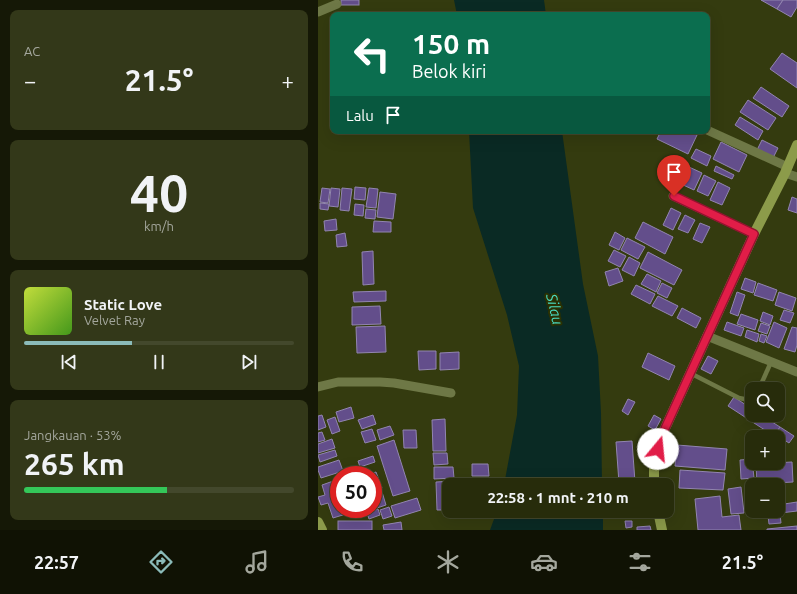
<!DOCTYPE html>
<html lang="id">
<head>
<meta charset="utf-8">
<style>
	:root { --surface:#272c0b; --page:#333819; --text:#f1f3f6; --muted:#a4a79d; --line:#43482c; --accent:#8bbbb9 }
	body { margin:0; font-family:Ubuntu,sans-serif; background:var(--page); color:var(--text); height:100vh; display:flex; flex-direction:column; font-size:15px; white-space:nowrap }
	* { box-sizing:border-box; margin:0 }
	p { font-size:13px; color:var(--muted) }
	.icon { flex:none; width:22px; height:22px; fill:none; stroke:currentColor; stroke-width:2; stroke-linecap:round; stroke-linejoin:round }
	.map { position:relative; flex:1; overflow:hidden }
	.drawer { display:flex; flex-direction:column; gap:10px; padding:10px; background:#151806; width:318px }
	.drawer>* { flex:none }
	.banner { position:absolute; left:12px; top:12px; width:380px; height:122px; border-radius:8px; box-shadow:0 4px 16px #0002,0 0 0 1px var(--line); background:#0b6e4f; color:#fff; overflow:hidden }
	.buttons { position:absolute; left:427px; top:382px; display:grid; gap:8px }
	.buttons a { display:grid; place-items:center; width:40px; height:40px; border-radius:8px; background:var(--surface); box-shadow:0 4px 16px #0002,0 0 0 1px var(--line); font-size:20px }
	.speed { position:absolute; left:12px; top:466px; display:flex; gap:8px; font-size:20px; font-weight:700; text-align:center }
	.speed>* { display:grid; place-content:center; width:52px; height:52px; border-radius:50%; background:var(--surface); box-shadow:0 4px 16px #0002,0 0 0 1px var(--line); line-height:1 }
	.speed .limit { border:6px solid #d22; background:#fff; color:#111 }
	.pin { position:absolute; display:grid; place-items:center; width:34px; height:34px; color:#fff; margin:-41px -17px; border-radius:50% 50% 50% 0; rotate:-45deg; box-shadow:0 0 4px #0007 }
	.pin .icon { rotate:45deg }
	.me { position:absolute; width:44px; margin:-22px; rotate:17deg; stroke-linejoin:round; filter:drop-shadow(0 0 3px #0008) }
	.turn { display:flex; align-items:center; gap:14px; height:84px; padding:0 16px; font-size:18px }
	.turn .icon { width:52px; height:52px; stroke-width:2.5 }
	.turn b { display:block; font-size:28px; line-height:34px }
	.then { display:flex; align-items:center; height:38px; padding:0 16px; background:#0003; gap:8px; font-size:15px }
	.big { font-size:30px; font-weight:700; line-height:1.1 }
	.drawer .widget { flex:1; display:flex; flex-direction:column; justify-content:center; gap:6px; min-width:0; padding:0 14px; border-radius:8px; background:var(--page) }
	.drawer .dial { align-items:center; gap:0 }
	.dial b { font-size:52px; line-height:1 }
	.song { display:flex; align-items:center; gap:12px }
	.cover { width:48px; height:48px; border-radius:6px; background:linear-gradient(135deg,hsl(70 70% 55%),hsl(100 70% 35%)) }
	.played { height:4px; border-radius:2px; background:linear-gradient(90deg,var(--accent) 40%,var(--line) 40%) }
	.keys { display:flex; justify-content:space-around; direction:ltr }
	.heat { display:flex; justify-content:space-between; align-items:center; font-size:22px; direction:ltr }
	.charge { height:6px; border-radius:3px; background:linear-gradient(90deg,#34c759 53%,var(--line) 0) }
	.trip { position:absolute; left:124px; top:478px; width:232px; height:40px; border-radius:8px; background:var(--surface); box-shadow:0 4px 16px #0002,0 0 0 1px var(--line); font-weight:700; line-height:40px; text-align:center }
	.tabs { display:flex; height:64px; justify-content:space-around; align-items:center; background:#101204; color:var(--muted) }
	.tabs .icon { width:28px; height:28px }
	.tabs .on { color:var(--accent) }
	.tabs b { font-size:18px; color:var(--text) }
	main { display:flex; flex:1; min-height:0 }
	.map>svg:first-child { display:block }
	.water { fill:#0a2a24 }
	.building { fill:#634e8b; stroke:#9285b0 }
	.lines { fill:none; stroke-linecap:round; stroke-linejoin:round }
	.lane { stroke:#6e7846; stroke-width:4.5 }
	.street { stroke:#6e7846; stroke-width:9 }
	.secondary { stroke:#8c9b4a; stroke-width:10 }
	.route-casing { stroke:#92132f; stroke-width:10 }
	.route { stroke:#e11d48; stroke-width:7 }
	.labels { text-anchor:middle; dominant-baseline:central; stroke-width:4; stroke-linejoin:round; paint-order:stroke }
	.water-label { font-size:15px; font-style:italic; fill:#4adcc2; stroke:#2a3103 }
</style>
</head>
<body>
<main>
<section class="drawer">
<div class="widget"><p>AC</p>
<div class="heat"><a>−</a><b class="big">21.5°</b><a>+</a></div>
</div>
<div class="widget dial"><b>40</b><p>km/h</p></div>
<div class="widget">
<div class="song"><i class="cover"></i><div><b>Static Love</b><p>Velvet Ray</p></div></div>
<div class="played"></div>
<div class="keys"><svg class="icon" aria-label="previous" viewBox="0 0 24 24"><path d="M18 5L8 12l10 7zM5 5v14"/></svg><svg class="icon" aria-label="pause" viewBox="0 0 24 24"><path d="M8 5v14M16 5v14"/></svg><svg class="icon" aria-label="next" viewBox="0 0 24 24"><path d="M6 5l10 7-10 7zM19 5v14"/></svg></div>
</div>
<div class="widget"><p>Jangkauan · 53%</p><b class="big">265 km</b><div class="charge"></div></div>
</section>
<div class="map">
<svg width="479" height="530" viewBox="0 0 479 530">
	<rect width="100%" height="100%" fill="#343b0f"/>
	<!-- water -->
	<g class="water">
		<path d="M136 0H226L228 15H139Z"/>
		<path d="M151 131H244L265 284 280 356 283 413 284 485H186L199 415 201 366 189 315 155 208Z"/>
		<path d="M179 511H285V530H172Z"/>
	</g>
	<!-- building -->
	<g class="building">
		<rect x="23" y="0" width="18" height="5"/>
		<path d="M443 0H465L459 9Z"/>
		<path d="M465 0H479V7L473 17 459 9Z"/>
		<path d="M464 53 479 63V88L452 69Z"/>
		<path d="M443 87 471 106 464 117 435 98Z"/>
		<path d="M430 100 458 118 450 130 422 112Z"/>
		<path d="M422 117 445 131 440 140 417 125Z"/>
		<path d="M343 131H370L379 135 370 154 339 139Z"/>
		<path d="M444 140 460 148 455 158 439 150Z"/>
		<path d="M403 142 429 155 421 172 395 159Z"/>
		<path d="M378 149 393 156 389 166 373 158Z"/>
		<path d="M398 166 416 175 414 179 396 171Z"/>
		<path d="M371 167 384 173 376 190 363 184Z"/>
		<path d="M386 175 398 181 390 196 379 191Z"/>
		<path d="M400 182 412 188 404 205 392 200Z"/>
		<path d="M37 187 48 188 47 200 36 199Z"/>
		<path d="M4 188 12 189 10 203 2 202Z"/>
		<path d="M13 188 22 189 20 207 11 206Z"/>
		<path d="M24 188 34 189 31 211 22 210Z"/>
		<path d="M51 188 60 189 58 208 48 207Z"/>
		<path d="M62 192 78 194 75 219 59 217Z"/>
		<path d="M474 197 479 199V213L470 210Z"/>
		<path d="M2 203 11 204 10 210 2 209Z"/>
		<path d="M37 204 46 205 45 216 36 215Z"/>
		<path d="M353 208 363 213 355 230 345 225Z"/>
		<path d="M48 209 58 210 57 219 47 218Z"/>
		<path d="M367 215 377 220 370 233 360 229Z"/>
		<path d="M18 219 19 230 7 231 6 221Z"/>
		<path d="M56 221 73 222V232H55Z"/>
		<path d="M325 222 355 237 347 254 317 238Z"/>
		<path d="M382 223 392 227 384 243 375 239Z"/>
		<path d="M297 232 307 238 301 250 291 245Z"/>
		<path d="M27 233 29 246 19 247 18 235Z"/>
		<path d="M309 238 327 247 320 259 303 250Z"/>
		<path d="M296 250 308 256 302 267 290 261Z"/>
		<path d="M55 251 56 284 45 285 44 252Z"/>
		<path d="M330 252 364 270 356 285 322 268Z"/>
		<path d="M311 257 322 263 316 276 304 270Z"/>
		<path d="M300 268 305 281 291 286 287 272Z"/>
		<path d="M329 274 343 281 338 292 323 284Z"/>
		<path d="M427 278 438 282 435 293 423 289Z"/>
		<path d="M344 283 354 288 349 298 339 293Z"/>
		<path d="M440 283 459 290 455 301 436 295Z"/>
		<path d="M318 285 337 294 332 304 313 294Z"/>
		<path d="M68 291V301L36 302 35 292Z"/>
		<path d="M419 292 427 295 420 316 412 313Z"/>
		<path d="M461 292 478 298 474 311 457 305Z"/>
		<path d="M340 296 360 306 354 316 334 306Z"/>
		<path d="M62 306 63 324 34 325V307Z"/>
		<path d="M364 308 383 318 378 328 359 318Z"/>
		<path d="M466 310 476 313 472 323 462 320Z"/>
		<path d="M445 312 455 316 452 325 442 321Z"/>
		<path d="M423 314 440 320 437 330 419 324Z"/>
		<path d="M409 322 426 328 423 336 406 330Z"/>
		<path d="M456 322 469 328 461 348 448 342Z"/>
		<path d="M443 323 452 326 449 334 440 331Z"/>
		<path d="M67 326 68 352 39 353 38 327Z"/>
		<path d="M474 327 479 328V345L477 352 466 349Z"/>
		<path d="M429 330 441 334 439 342 427 337Z"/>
		<path d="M443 334 449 336 446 343 441 341Z"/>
		<path d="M100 351H118V369L101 370Z"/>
		<path d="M141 352V369L122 370V353Z"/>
		<path d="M330 353 357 366 351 380 324 367Z"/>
		<path d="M390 356 400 361 393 374 383 369Z"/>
		<path d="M416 397 434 409V415H443L462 427 456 436 410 406Z"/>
		<path d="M310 399 317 402 310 415 304 411Z"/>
		<path d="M33 407 36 418 21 422 18 412Z"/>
		<path d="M4 415 8 427 0 430V416Z"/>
		<path d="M55 415 58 424 44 429 40 420Z"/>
		<path d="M336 415 343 419 337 430 330 426Z"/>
		<path d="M17 417 22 431 14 434 9 420Z"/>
		<path d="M127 419 128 451H115L114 420Z"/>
		<path d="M72 426 76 435 62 440 59 430Z"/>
		<path d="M462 427 476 436 471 443 457 434Z"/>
		<path d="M54 429 58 440 47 443 43 432Z"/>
		<path d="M85 430H98L99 448H86Z"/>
		<path d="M4 432 7 440 0 442V433Z"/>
		<path d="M14 439 17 448 0 453V444Z"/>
		<path d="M76 440 92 491 75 496 59 446Z"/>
		<path d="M314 441 317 482 301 483 298 442Z"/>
		<path d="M359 445 409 449 407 470 357 466Z"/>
		<path d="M17 450 19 456 2 462 0 455Z"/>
		<path d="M115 453H129L130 464 116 465Z"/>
		<path d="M55 456 57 462 42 467 40 461Z"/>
		<path d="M434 459 436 478 423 479 422 460Z"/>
		<path d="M21 460 25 471 3 478 0 470V467Z"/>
		<path d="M474 462 475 482 439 484 438 464Z"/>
		<path d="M154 464H170L171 476H154Z"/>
		<path d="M116 467H135L136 478 116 479Z"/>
		<path d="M362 470 407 473 405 490 361 488Z"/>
		<path d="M58 472 64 488 55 491V475H48Z"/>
		<path d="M21 479V509L41 510 15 518 10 503 3 505 0 497 7 495 4 485Z"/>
		<path d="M135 481V485H131V510H119L118 482Z"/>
		<path d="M427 486H434V492L427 493Z"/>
		<path d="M423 487 426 513 413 514 410 489Z"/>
		<path d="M64 492 68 505 50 511 49 509H55V495Z"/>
		<path d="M402 496 404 517 421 515 423 530H380L377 499Z"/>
		<path d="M99 498 103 510 77 518 73 506Z"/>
		<path d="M479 502V511L446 515V511H460V505Z"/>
		<path d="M71 507 74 516 65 519 62 510Z"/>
		<path d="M60 509 62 515 51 519 49 513Z"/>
		<path d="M462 514 463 523 451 524 450 516Z"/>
		<rect x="20" y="521" width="34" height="9"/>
		<path d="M307 521H314V527L308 528Z"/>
		<path d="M83 522 84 530H66L65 525Z"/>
		<path d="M332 526 333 530H319V527Z"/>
		<path d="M479 526V530H449V529Z"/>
	</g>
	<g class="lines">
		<!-- lane -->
		<g class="lane">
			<path d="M372 373 421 398 431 400 434 398"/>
			<path d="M441 389 453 362"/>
		</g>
		<!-- street -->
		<g class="street">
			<path d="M0 12 19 4"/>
			<path d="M389 130 470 167"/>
			<path d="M467 173 479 177"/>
			<path d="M355 196 436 234"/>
			<path d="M389 336 479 372"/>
			<path d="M0 387 20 382H62L76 383 133 393"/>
		</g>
		<!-- secondary -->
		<g class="secondary">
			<path d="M336 485V464L344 435 436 234 467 173 479 145"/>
			<path d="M340 511 344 530"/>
			<path d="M0 522 4 530"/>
		</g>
	</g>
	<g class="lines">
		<!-- route casing -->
		<g class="route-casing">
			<path id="route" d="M340 449 344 435 436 234 356 196"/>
		</g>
		<!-- route -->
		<use href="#route" class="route"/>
	</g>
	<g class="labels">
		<!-- water labels -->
		<g class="water-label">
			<text transform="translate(237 309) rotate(77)">Silau</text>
		</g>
	</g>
</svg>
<div class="buttons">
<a><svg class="icon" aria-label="search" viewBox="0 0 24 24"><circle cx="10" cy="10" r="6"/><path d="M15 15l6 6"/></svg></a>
<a>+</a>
<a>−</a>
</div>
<div class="speed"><div class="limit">50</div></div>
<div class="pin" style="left:356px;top:196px;background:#d93025"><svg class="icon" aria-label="arrive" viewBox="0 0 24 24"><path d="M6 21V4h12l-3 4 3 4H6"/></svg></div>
<svg class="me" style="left:340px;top:449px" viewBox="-20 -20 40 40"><circle r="19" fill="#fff"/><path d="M0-13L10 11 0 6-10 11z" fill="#e11d48"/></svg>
<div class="trip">22:58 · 1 mnt · 210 m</div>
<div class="banner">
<div class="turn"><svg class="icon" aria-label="left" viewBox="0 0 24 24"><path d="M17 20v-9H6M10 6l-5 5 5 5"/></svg><div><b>150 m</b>Belok kiri</div></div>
<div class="then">Lalu<svg class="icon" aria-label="arrive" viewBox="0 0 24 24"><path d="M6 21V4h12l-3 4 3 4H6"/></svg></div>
</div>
</div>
</main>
<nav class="tabs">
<b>22:57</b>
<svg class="icon on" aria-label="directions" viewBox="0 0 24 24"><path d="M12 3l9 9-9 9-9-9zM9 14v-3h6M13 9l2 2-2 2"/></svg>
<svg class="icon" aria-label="music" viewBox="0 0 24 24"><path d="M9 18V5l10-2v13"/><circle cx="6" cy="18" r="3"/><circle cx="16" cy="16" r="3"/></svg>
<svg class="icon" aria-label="phone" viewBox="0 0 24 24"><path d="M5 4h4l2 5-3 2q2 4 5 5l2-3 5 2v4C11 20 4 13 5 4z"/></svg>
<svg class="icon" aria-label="climate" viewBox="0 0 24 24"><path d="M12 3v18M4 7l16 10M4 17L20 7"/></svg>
<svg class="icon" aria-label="car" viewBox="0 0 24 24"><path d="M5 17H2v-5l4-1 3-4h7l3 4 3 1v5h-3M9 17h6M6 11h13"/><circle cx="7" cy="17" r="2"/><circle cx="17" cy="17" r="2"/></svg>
<svg class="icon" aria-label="filters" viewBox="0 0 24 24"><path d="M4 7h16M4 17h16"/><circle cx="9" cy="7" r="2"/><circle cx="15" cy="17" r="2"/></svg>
<b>21.5°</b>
</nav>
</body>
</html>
